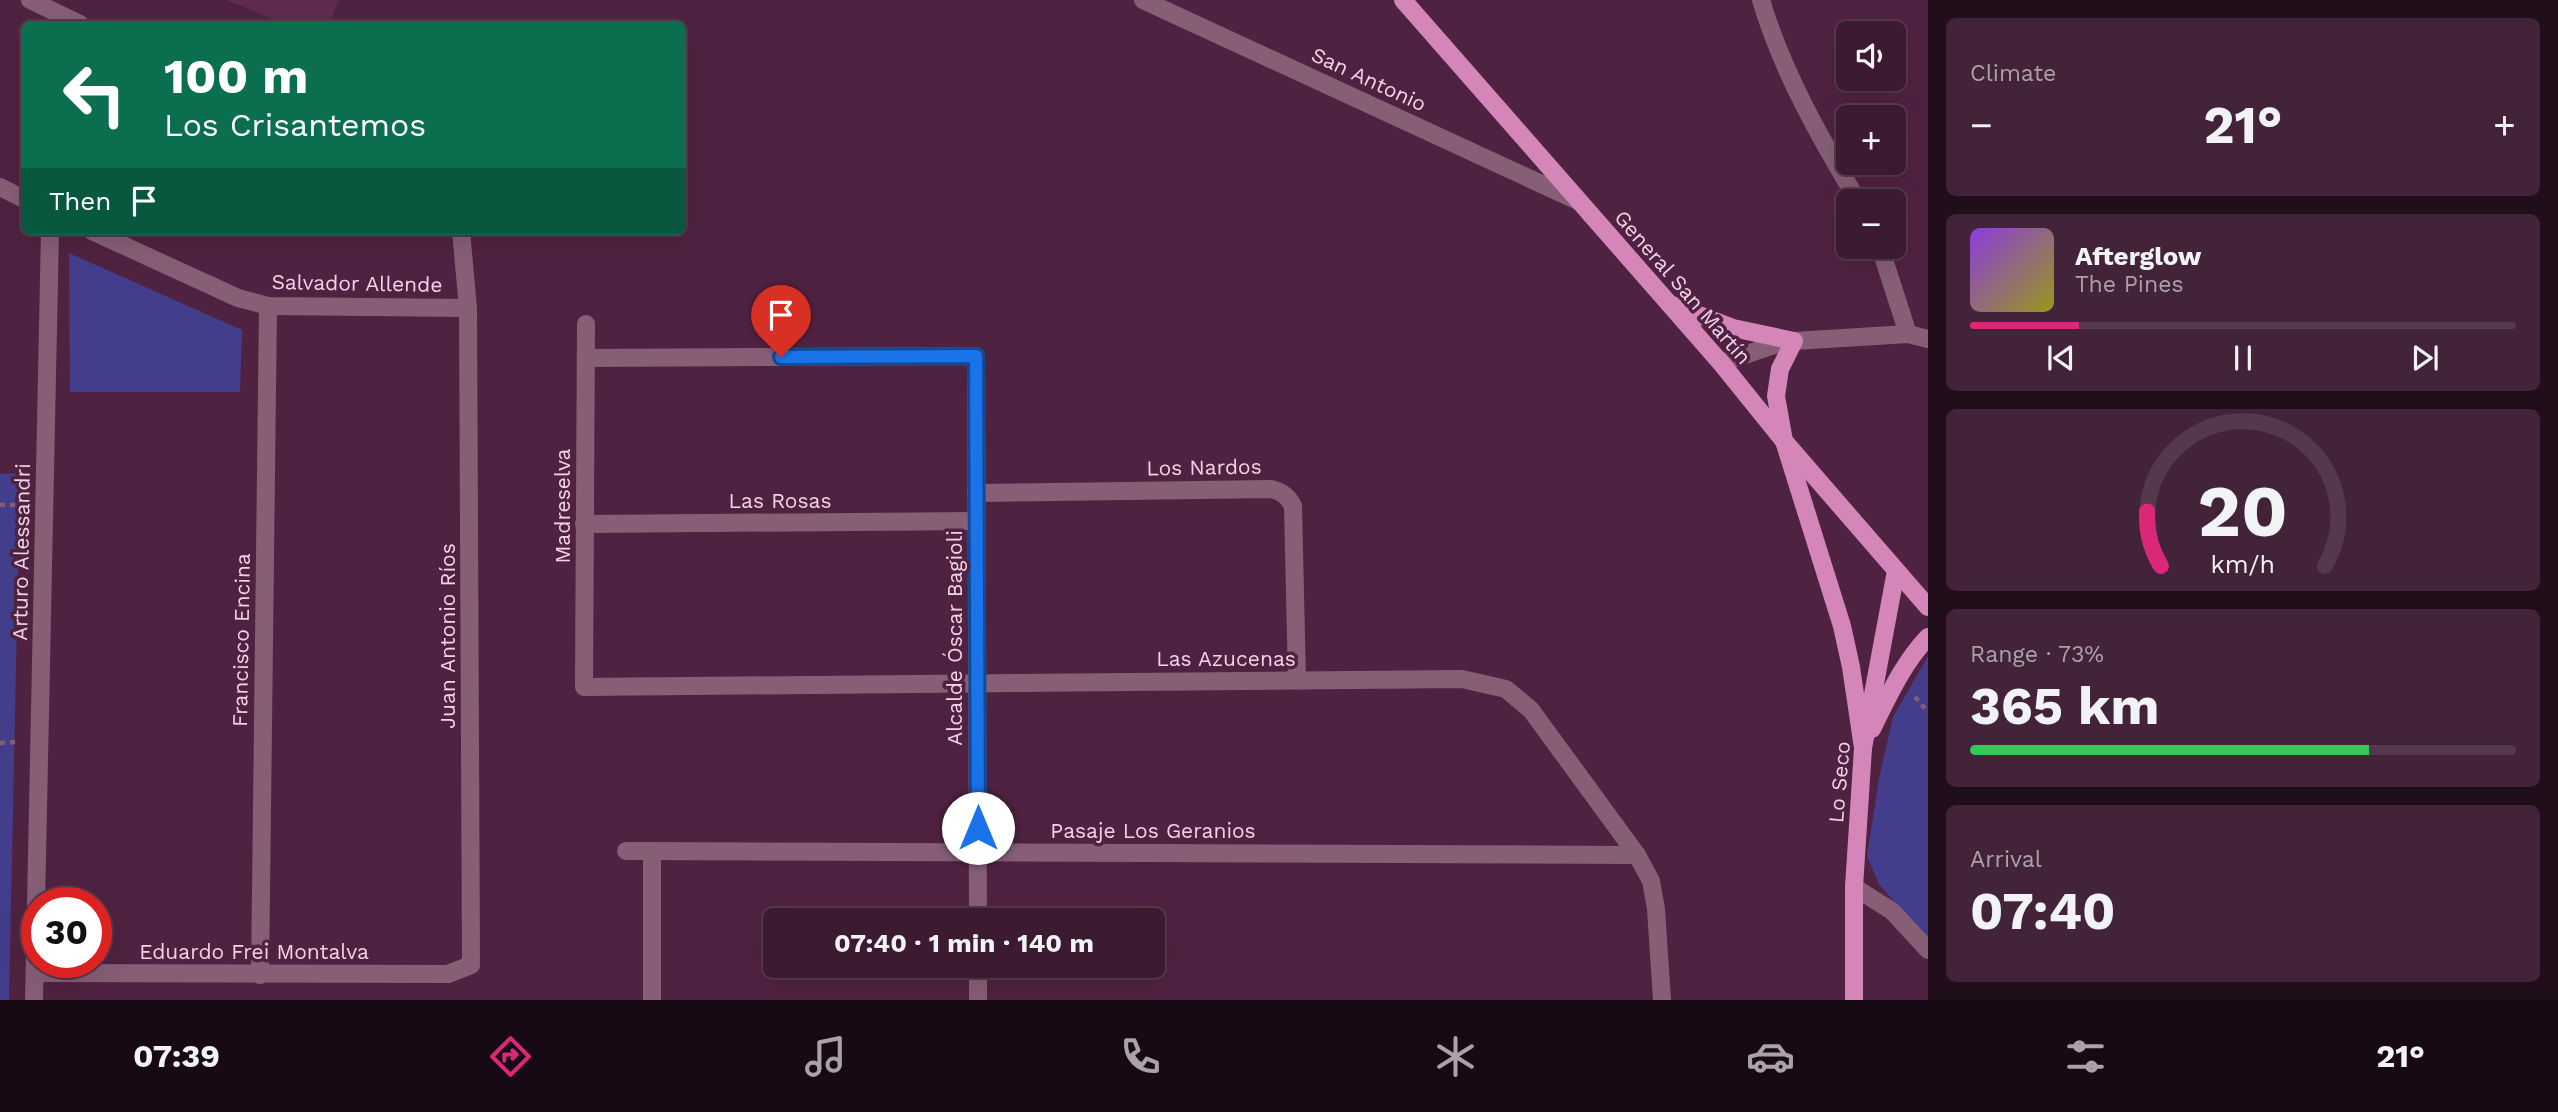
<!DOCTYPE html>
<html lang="en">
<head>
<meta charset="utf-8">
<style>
	:root { --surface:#3c1a31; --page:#432339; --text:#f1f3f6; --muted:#aca1ab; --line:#55384d; --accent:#db2777 }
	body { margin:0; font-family:"Work Sans",sans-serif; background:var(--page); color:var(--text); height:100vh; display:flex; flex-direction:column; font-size:26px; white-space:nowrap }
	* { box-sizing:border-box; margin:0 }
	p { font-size:23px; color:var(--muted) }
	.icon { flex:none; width:38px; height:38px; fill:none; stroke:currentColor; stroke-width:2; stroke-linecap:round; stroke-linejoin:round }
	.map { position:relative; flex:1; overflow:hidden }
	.drawer { display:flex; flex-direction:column; gap:18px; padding:18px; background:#210e1b; width:630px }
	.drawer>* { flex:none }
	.hud { position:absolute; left:21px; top:21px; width:665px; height:214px; border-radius:10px; box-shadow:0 7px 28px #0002,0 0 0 2px var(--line); background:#0b6e4f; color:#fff; overflow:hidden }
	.controls { position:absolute; left:1836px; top:21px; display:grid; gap:14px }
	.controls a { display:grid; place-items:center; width:70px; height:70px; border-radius:10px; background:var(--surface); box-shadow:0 7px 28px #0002,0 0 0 2px var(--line); font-size:35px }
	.speed { position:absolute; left:21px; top:887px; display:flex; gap:14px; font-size:35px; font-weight:700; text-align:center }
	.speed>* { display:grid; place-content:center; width:91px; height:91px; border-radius:50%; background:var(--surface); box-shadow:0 7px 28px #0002,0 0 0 2px var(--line); line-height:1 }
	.speed .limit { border:10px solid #d22; background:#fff; color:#111 }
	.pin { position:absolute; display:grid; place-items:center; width:60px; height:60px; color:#fff; margin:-72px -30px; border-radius:50% 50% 50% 0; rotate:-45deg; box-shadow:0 0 7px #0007 }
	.pin .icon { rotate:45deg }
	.me { position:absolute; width:77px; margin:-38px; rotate:0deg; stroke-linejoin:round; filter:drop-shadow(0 0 5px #0008) }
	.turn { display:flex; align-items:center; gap:24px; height:147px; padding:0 28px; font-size:32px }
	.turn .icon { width:91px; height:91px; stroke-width:2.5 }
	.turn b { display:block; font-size:49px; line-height:60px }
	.then { display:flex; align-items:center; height:66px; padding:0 28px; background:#0003; gap:14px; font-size:26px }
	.big { font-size:52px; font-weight:700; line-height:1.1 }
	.drawer .tile { flex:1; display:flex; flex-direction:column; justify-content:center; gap:10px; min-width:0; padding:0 24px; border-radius:10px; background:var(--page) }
	.drawer .dial { align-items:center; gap:0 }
	.dial svg { height:182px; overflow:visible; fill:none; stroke:var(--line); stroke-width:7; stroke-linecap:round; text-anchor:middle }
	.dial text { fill:var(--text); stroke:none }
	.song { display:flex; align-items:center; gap:21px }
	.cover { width:84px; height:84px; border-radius:10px; background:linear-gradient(135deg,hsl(270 70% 55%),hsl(60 70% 35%)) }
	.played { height:7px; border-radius:4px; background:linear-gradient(90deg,var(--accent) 20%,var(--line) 20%) }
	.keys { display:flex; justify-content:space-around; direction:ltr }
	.heat { display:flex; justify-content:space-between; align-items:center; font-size:38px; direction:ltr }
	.charge { height:10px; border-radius:5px; background:linear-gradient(90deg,#34c759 73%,var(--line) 0) }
	.trip { position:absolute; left:763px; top:908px; width:402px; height:70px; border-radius:10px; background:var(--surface); box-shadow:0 7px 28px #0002,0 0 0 2px var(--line); font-weight:700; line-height:70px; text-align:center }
	.tabs { display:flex; height:112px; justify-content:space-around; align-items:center; background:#180a14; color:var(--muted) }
	.tabs .icon { width:49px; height:49px }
	.tabs .selected { color:var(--accent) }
	.tabs b { font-size:32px; color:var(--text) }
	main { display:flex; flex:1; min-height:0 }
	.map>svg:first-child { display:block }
	.built { fill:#5f2c4e }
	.green { fill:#423e8b }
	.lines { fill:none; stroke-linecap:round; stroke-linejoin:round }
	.path { stroke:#855d77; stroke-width:4.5; stroke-dasharray:5 5; stroke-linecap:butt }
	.minor { stroke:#865f77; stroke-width:18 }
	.major { stroke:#d586b8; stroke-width:18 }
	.route-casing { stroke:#114b97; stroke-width:18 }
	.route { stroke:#1a73e8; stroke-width:12 }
	.labels { text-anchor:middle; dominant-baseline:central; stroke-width:7; stroke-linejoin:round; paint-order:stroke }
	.street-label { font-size:21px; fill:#f1d3e5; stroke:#502241 }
</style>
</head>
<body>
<main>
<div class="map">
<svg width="1928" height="1000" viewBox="0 0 1928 1000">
	<rect width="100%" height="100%" fill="#502241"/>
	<!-- built -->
	<path class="built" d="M227 0H339L329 24H284Z"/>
	<!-- green -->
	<g class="green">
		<path d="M69 253 242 330 240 392H70Z"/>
		<path d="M20 473 9 1000H0V474Z"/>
		<path d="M1928 656V940L1879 884 1867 856 1879 779 1893 717Z"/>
	</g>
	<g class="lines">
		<!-- path -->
		<g class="path">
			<path d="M0 505H20"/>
			<path d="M1915 697 1928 712"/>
			<path d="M0 743 17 742"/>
		</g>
		<!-- minor -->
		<g class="minor">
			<path d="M30 0 80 24"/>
			<path d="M1143 0 1576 200"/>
			<path d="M1761 0C1782 71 1820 138 1858 201"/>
			<path d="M0 187 24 199"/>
			<path d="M92 231 238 298 268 306 468 308"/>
			<path d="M1880 247 1908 334"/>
			<path d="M586 324 584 687 1462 679 1506 689 1531 710 1637 855 1651 881 1656 909 1662 1000"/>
			<path d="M586 358 976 356 978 920"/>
			<path d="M1721 363 1774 345 1794 341 1908 334 1928 339"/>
			<path d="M976 493 1271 489C1282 492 1288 496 1293 506L1297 680"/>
			<path d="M584 524 976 521"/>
			<path d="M626 851 1637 855"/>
			<path d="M652 851V1000"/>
			<path d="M1854 887 1892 911 1928 950"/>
			<path d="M978 966V1000"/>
			<path d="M35 973 448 974 471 965 468 308 461 231"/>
			<path d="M260 975 268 306"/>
			<path d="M34 1000 50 231"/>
		</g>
		<!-- major -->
		<g class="major">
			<path d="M1403 0 1721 363 1784 441 1928 607"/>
			<path d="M1672 305 1733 328 1794 341 1780 369 1776 396 1784 441 1842 626 1851 667 1863 748"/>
			<path d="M1872 729C1888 697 1903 663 1928 637"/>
			<path d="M1854 1000V887L1863 748 1896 571"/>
		</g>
	</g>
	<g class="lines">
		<!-- route casing -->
		<g class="route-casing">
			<path id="route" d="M781 357 976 356 978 828"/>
		</g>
		<!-- route -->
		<use href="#route" class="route"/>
	</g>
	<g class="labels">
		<!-- street labels -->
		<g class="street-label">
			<text transform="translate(1369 79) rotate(25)">San Antonio</text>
			<text transform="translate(357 283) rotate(1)">Salvador Allende</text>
			<text transform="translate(1683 287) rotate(49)">General San Martín</text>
			<text transform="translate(1204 467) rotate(-1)">Los Nardos</text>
			<text x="780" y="500">Las Rosas</text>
			<text transform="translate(562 506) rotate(-90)">Madreselva</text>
			<text transform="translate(21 552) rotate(-89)">Arturo Alessandri</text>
			<text transform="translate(447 636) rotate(-90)">Juan Antonio Ríos</text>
			<text transform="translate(954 638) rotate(-90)">Alcalde Óscar Bagioli</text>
			<text transform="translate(241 640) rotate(-89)">Francisco Encina</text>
			<text x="1226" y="658">Las Azucenas</text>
			<text transform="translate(1839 782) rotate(-85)">Lo Seco</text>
			<text x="1153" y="830">Pasaje Los Geranios</text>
			<text x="254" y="951">Eduardo Frei Montalva</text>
		</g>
	</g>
</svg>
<div class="controls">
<a><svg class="icon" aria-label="sound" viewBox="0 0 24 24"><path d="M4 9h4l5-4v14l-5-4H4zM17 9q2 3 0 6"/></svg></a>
<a>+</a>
<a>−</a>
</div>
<div class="speed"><div class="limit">30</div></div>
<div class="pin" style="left:781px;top:357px;background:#d93025"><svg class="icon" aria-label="arrive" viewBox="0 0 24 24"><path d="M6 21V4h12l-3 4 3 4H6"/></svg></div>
<svg class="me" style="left:978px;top:828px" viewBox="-20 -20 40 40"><circle r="19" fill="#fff"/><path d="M0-13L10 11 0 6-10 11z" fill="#1a73e8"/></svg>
<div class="trip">07:40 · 1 min · 140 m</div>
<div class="hud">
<div class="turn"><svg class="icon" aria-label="left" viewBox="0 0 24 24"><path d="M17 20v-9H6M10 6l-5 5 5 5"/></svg><div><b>100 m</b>Los Crisantemos</div></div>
<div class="then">Then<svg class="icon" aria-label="arrive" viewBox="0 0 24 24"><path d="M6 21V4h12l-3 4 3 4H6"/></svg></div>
</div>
</div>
<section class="drawer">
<div class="tile"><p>Climate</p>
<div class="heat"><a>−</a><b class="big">21°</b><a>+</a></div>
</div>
<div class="tile">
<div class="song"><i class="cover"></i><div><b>Afterglow</b><p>The Pines</p></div></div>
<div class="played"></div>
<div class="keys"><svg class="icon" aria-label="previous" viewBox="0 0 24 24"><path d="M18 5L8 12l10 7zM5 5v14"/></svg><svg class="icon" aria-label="pause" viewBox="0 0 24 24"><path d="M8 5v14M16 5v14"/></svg><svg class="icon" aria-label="next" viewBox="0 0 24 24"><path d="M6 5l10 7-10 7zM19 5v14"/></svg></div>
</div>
<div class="tile dial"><svg viewBox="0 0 100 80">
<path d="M14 69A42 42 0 1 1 86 69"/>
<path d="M14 69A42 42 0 0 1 8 45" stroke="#db2777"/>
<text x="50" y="56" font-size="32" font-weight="700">20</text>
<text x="50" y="72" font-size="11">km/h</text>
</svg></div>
<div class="tile"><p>Range · 73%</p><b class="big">365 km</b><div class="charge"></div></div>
<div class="tile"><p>Arrival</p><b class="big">07:40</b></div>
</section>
</main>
<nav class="tabs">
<b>07:39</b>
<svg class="icon selected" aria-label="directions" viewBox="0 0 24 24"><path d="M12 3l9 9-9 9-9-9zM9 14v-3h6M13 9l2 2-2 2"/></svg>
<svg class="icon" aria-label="music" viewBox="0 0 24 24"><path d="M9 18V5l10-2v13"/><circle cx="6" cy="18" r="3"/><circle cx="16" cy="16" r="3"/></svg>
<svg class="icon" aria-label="phone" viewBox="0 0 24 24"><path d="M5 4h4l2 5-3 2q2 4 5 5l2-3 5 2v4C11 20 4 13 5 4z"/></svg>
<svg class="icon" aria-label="climate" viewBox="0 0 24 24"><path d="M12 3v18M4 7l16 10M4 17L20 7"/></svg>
<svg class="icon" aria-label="car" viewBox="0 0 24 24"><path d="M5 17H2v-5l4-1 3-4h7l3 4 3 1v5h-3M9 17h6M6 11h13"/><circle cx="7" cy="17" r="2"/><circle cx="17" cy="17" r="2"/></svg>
<svg class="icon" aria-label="filters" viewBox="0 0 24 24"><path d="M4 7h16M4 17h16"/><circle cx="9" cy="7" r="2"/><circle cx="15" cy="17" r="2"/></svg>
<b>21°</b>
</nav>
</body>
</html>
